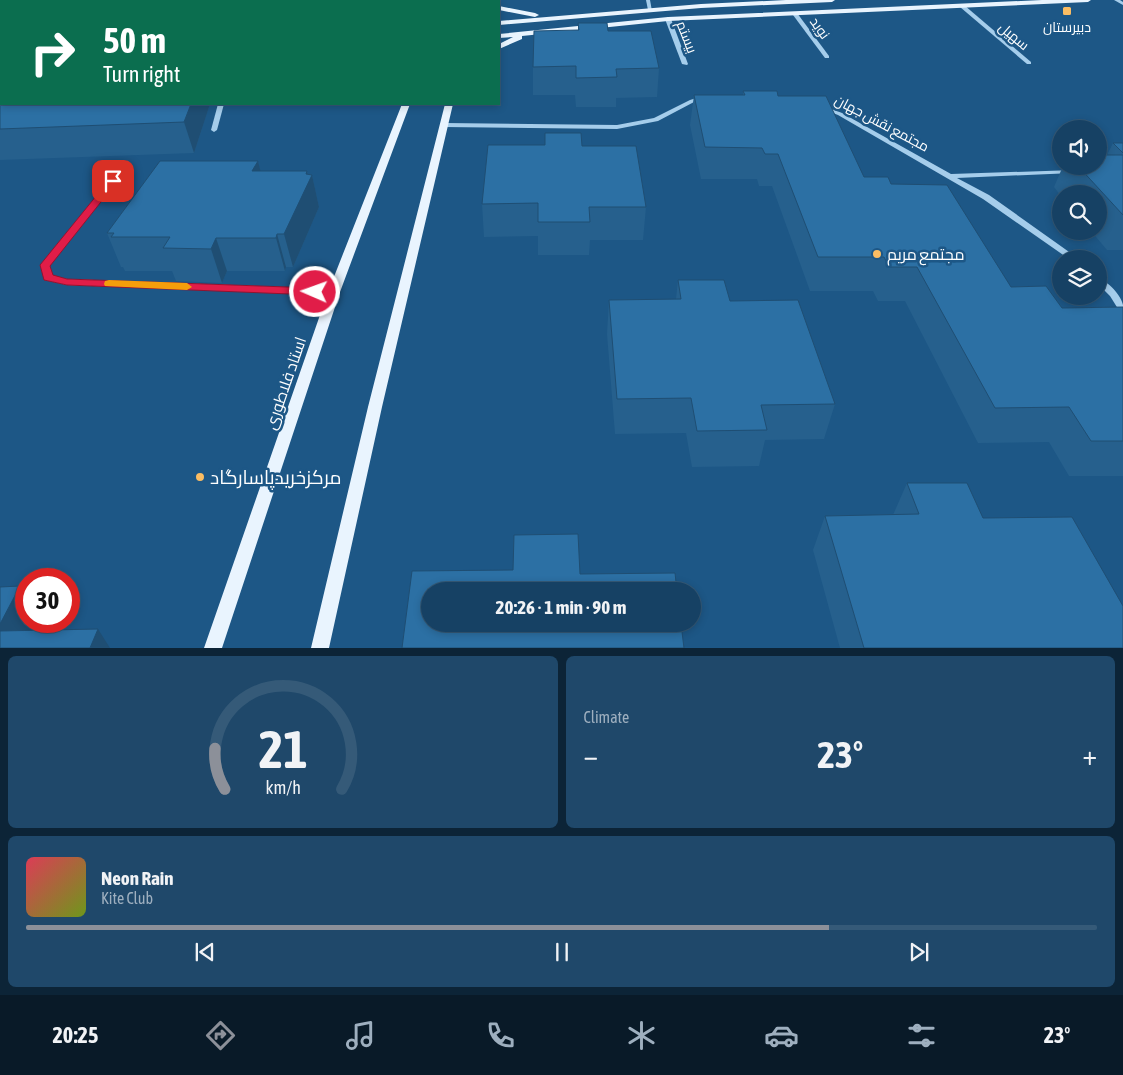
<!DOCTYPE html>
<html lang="en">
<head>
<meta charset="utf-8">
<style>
	:root { --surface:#164164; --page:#1f486a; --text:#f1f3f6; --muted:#9eafbf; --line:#355a78; --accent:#8c9099 }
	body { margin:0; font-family:"Asap Condensed",Cairo,sans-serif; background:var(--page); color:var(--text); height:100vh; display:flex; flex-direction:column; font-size:19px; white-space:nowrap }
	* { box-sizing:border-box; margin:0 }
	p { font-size:16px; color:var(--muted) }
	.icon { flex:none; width:28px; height:28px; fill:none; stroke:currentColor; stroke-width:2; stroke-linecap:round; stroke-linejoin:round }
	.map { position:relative; height:648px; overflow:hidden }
	.drawer { display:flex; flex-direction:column; gap:8px; padding:8px; background:#0c2437; flex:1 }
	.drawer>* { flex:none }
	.banner { position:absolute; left:0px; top:0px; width:500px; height:105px; box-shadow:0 2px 8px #0003,0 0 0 1px var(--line); background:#0b6e4f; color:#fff; overflow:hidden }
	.controls { position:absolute; left:1052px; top:120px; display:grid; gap:10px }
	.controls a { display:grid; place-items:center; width:55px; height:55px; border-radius:50%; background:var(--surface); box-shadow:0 2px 8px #0003,0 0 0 1px var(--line); font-size:25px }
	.speed { position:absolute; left:15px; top:568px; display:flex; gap:10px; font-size:25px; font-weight:700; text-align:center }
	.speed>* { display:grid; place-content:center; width:65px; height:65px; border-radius:50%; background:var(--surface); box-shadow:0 2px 8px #0003,0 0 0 1px var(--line); line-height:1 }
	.speed .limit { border:8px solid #d22; background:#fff; color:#111 }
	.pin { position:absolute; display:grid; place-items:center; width:42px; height:42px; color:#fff; margin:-21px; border-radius:10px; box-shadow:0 2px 8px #0006 }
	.me { position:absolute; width:55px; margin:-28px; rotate:272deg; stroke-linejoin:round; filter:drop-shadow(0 0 4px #0008) }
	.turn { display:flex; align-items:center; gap:18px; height:105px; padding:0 20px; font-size:22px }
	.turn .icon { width:65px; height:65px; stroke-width:2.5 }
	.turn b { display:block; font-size:35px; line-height:42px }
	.big { font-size:38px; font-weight:700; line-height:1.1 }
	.drawer .tile { flex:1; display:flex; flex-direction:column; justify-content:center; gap:8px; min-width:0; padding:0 18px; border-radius:8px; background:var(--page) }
	.drawer .dial { align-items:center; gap:0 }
	.dial svg { height:130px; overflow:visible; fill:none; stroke:var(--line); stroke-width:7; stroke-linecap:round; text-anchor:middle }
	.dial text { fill:var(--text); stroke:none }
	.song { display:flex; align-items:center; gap:15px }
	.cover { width:60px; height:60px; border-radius:8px; background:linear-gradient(135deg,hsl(350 70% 55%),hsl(80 70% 35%)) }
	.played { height:5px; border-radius:2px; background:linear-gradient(90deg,var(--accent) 75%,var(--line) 75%) }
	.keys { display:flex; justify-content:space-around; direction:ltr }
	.heat { display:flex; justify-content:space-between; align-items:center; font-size:28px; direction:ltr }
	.drawer .tiles { flex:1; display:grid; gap:8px; grid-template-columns:1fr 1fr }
	.tile:last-child { grid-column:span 2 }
	.trip { position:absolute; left:421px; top:582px; width:280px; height:50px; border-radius:25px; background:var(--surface); box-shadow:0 2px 8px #0003,0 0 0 1px var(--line); font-weight:700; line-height:50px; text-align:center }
	.menu { display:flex; height:80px; justify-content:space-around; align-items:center; background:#091a28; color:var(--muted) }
	.menu .icon { width:35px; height:35px }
	.menu .active { color:var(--accent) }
	.menu b { font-size:22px; color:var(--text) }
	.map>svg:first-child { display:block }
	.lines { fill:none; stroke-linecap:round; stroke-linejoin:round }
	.minor { fill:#a5cdeb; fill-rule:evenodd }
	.major { fill:#e9f4fe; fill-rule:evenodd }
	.wall { fill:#26608d }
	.shaded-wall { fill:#1f4e73 }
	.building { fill:#2c70a4; stroke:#1f4e73 }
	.route { fill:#e11d48; stroke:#92132f }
	.slow { fill:#f59e0b }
	.poi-dot { fill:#fbbd63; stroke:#1d5786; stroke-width:2 }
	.labels { text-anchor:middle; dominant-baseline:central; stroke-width:5; stroke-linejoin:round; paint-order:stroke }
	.far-poi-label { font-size:14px; fill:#fff; stroke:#1d5786 }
	.far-street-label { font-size:14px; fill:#fff; stroke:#1d5786 }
	.poi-label { font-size:16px; fill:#fff; stroke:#1d5786; text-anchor:start }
	.street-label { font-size:16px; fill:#fff; stroke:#1d5786 }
	.near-poi-label { font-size:19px; fill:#fff; stroke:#1d5786; text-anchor:start }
</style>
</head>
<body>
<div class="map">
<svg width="1123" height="648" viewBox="0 0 1123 648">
	<rect width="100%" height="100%" fill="#1d5786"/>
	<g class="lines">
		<!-- minor -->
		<g class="minor">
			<path d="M646 0H650L652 11 648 10Z"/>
			<path d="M1114 0H1120L1123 2V5Z"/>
			<path d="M960 5H964L1031 62V64H1027L960 7Z"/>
			<path d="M793 13H797L829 56V58H825L793 15Z"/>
			<path d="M668 17 671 19 688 64 687 65 682 64 665 19Z"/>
			<path d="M703 96 705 97V99L694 102 658 121 617 129 444 127 441 125 444 123 617 125 654 118 690 100Z"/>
			<path d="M218 104H224L217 130 214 132 211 130Z"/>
			<path d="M822 105 842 113 951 174 1075 170 1076 171 1073 173 957 178 989 195 1079 259H1069L983 199 838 115 820 108 819 107Z"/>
			<path d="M113 179 117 181 115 182 49 265 52 276 67 279 334 289 338 292 334 295 67 285 45 280 41 265 111 180Z"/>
			<path d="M1099 279C1108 281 1121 295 1123 305 1123 307 1123 310 1123 313L1120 312 1110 296 1099 285Z"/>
		</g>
		<!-- major -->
		<g class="major">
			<rect x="465" y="0" width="10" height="1"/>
			<path d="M786 0H835L832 2 701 8 499 25V21L701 4Z"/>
			<path d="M1042 0H1091L1088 2 668 21 522 36V39L499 49V44L513 37 499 38V34L668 17Z"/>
			<path d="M499 6 535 13 539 15 535 17 499 10Z"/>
			<rect x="0" y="62" width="1" height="4"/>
			<rect x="0" y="73" width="1" height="4"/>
			<path d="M402 104H410L340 292 222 648H204L328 292Z"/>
			<path d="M445 104H453L382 407 329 648H311L368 407Z"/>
		</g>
	</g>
	<!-- wall -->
	<g class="wall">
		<path d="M578 23 608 31 659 68 657 97 616 98V107H576L575 95H533V67L578 30Z"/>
		<path d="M743 91 778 96 864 177 891 184 1011 287 1062 308 1123 307V476H1069L1049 442 978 443 905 301H878L873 291H810L772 186H759L757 179H701L690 125 694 95H743Z"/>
		<path d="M0 93 1 104H210L194 153 0 160Z"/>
		<path d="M1113 143H1123V250H1107L1091 231H1099V194H1061V196L1054 187 1063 166H1099L1107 155Z"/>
		<path d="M582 146 646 207 643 240H590L589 255H538V236L484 237 482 204Z"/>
		<path d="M258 161 260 171H307L308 174 312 175 319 207 293 267H286L285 271H227L222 283 176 281 172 271H125L123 267H121L107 233Z"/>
		<path d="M678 280 730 301 835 404 824 439 765 440 759 466 692 467 686 433 615 434 607 334 609 300 676 299Z"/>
		<path d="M907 483 983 518 1123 648H840L813 550 825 516 893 515Z"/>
	</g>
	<!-- shaded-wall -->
	<g class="shaded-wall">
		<path d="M191 104H210L194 153 184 122Z"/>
		<path d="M258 161 266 193 252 171Z"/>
		<path d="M307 171 309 180 312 175 319 207 293 267 284 234Z"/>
		<path d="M277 234 286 267 285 271 276 238Z"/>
		<path d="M216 238 227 271 222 283 211 249Z"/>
		<path d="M20 586 26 594V621H46L33 648 0 635V624Z"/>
		<path d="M98 629 110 648H90Z"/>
	</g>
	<!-- building -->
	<g class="building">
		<path d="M578 23H607L608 31H651L659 68 616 69 617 77 576 78V66L533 67 534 31 579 30Z"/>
		<path d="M1 91V104H191L184 122 0 129V93Z"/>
		<path d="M743 91H777L778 96H826L864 177H888L891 184 947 185 1011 287 1046 286 1062 308 1123 307V441H1091L1069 407 995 408 917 267H889L884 257H818L778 154H765L762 148 705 147 694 95H745Z"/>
		<path d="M545 133H581L582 146H636L646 207H589L590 222H538V203L482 204 488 145H545Z"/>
		<path d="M1113 143H1123V153Z"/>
		<path d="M1099 155H1123V215L1078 166H1099Z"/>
		<path d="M160 161H258L252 171H307L306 174 312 175 284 234H277L276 238H216L211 249 163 248 170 237H111L114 233H107Z"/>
		<path d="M678 280H724L730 301 798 300 835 404 761 405 767 430 697 431 691 398 617 399 609 300 681 299Z"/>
		<path d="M907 483H967L983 518 1072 517 1123 606V648H864L825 516 919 514Z"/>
		<path d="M578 534 580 574 675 573 677 591H430V624H681L684 648H402L412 571 513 570 514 535Z"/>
		<path d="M20 586 0 624V587Z"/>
		<path d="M98 629 90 648H0V631Z"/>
	</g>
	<!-- route -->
	<path class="route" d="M113 178 117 181 116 183 50 266 53 275 67 279 315 288 321 292 315 295 67 285 44 280 40 265 110 179Z"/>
	<!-- slow -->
	<path class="slow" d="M109 280 187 283 192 287 187 290 105 286 104 284 105 281Z"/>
	<!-- markers -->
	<g class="poi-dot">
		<rect x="1062" y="6" width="10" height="10" rx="2.5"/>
		<circle cx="877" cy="254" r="5"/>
		<circle cx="200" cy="477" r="5"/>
	</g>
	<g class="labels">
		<!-- far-poi labels -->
		<g class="far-poi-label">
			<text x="1067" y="27">دبیرستان</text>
		</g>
		<!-- far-street labels -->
		<g class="far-street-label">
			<text transform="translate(820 28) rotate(54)">نوید</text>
			<text transform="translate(1014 36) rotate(40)">سهیل</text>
			<text transform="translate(687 37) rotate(69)">بیستم</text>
			<text transform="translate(882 123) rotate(28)">مجتمع نقش جهان</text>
		</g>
		<!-- poi labels -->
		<g class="poi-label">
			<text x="887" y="254">مجتمع مریم</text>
		</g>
		<!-- street labels -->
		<g class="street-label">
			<text transform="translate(285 383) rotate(-71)">استاد فلاطوری</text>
		</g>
		<!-- near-poi labels -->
		<g class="near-poi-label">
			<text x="210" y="477">مرکزخریدپاسارگاد</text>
		</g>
	</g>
</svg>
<div class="controls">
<a><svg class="icon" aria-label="sound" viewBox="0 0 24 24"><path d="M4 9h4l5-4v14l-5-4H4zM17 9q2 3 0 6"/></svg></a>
<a><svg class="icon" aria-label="search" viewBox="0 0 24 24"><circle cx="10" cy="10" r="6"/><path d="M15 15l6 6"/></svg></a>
<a><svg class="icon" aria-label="layers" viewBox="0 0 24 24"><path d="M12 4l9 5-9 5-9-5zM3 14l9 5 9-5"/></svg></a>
</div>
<div class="speed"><div class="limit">30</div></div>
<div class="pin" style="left:113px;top:181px;background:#d93025"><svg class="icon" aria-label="arrive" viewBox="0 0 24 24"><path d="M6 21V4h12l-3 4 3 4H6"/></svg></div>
<svg class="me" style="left:315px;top:292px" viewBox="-20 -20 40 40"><circle r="17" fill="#e11d48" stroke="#fff" stroke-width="3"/><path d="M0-11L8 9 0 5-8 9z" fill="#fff"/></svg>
<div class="trip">20:26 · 1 min · 90 m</div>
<div class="banner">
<div class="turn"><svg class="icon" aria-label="right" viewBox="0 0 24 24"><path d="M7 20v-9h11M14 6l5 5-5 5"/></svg><div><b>50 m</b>Turn right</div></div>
</div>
</div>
<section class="drawer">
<div class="tiles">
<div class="tile dial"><svg viewBox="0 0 100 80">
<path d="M14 69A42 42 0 1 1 86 69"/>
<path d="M14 69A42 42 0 0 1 8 44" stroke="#8c9099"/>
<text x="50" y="56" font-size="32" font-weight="700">21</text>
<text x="50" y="72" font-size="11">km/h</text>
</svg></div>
<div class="tile"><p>Climate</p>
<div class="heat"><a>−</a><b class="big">23°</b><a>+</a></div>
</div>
<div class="tile">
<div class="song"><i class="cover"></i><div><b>Neon Rain</b><p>Kite Club</p></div></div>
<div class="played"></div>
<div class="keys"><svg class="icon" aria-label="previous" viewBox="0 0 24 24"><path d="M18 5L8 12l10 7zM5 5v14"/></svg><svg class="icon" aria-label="pause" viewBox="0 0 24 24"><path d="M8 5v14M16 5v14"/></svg><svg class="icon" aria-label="next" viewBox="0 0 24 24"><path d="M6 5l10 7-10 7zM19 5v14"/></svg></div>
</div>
</div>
</section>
<nav class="menu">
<b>20:25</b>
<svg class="icon active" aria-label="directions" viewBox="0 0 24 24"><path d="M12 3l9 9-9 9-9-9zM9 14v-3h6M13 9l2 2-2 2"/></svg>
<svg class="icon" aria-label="music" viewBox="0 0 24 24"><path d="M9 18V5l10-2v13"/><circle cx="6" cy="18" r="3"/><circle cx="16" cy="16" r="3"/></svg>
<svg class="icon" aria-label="phone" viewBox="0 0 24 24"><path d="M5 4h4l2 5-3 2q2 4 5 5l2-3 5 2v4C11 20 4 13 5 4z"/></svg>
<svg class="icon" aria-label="climate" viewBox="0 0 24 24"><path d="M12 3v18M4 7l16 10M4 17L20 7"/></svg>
<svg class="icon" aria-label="car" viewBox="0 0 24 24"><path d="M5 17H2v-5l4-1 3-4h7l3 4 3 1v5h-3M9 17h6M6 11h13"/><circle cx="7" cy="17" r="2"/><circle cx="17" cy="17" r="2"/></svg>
<svg class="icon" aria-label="filters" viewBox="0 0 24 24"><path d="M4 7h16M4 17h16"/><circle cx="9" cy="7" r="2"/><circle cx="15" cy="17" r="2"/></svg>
<b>23°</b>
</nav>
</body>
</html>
